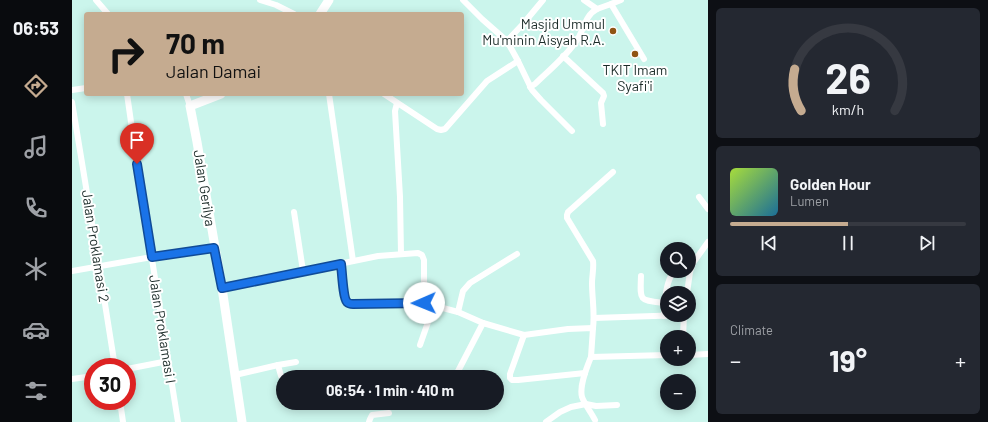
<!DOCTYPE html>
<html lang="en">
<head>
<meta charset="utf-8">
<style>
	:root { --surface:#171b24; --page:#242831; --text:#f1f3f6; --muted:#9ea1a6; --line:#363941; --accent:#c5ab90 }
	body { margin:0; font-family:Barlow,sans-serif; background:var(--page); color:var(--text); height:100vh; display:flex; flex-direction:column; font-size:15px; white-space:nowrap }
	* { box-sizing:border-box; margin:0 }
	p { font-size:13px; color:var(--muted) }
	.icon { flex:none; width:22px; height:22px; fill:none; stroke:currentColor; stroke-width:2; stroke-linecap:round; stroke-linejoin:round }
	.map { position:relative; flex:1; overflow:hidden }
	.sheet { display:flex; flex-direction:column; gap:8px; padding:8px; background:#0d0f14; width:280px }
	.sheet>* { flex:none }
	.guide { position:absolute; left:12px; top:12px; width:380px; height:84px; border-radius:4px; box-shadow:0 2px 10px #0003; background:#c5ab90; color:#111; overflow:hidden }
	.tools { position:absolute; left:588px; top:242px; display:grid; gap:8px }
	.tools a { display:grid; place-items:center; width:36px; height:36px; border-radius:50%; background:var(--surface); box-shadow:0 2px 10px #0003; font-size:20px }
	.speed { position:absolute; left:12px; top:358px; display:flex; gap:8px; font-size:20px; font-weight:700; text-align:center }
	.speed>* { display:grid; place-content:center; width:52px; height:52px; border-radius:50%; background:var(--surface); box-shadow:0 2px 10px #0003; line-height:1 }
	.speed .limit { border:6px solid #d22; background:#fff; color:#111 }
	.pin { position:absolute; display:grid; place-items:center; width:34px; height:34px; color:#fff; margin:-41px -17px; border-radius:50% 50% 50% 0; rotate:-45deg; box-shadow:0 0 4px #0007 }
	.pin .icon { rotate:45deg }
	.me { position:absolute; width:44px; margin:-22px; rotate:269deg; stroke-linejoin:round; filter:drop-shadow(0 0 3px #0008) }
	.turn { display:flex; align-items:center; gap:14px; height:84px; padding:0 16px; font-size:18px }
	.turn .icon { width:52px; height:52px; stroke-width:2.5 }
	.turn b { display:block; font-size:28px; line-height:34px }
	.big { font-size:30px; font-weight:700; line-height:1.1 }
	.sheet .tile { flex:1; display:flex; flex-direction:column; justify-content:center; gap:6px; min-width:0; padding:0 14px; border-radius:6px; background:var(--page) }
	.sheet .dial { align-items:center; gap:0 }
	.dial svg { height:104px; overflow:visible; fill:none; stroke:var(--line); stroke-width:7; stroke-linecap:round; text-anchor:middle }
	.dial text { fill:var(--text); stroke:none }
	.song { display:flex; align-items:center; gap:12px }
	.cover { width:48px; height:48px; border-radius:6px; background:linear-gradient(135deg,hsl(80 70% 55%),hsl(200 70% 35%)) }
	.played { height:4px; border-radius:2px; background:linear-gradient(90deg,var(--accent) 50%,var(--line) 50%) }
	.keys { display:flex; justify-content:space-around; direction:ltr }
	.heat { display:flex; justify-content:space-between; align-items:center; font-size:22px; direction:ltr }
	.trip { position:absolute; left:204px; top:370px; width:228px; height:40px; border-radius:20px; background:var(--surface); box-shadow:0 2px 10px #0003; font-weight:700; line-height:40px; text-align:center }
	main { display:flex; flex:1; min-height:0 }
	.menu { display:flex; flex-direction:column; width:72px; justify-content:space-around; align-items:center; background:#090b0e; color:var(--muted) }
	.menu .icon { width:28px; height:28px }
	.menu .active { color:var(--accent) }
	.menu b { font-size:18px; color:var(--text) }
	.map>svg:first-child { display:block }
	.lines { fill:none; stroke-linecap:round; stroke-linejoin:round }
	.street { stroke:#fff; stroke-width:6 }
	.secondary { stroke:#fff; stroke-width:9 }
	.route-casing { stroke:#114b97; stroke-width:10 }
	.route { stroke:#1a73e8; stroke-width:7 }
	.poi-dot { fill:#905414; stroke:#fff; stroke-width:1.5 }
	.labels { text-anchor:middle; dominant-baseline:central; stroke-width:4; stroke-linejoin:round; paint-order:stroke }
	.poi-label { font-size:14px; fill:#1c2c29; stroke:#fff; text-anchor:end }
	.street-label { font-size:14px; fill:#1c2c29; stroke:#fff }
</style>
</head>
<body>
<main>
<nav class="menu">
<b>06:53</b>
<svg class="icon active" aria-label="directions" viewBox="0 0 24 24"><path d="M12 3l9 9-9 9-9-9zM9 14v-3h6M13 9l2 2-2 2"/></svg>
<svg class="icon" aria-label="music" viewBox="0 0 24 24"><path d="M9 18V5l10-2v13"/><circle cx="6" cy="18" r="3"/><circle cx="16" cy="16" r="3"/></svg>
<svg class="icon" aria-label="phone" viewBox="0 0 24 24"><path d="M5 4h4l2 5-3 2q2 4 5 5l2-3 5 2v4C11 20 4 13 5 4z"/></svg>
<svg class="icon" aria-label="climate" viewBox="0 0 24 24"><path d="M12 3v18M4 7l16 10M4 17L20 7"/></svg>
<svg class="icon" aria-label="car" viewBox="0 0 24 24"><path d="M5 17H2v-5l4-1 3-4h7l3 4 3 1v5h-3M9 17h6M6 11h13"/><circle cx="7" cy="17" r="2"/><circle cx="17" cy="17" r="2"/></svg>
<svg class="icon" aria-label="filters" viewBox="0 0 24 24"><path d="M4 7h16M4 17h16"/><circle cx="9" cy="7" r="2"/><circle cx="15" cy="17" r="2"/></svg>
</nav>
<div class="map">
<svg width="636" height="422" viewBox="0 0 636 422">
	<rect width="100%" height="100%" fill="#cbf5ec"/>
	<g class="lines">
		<!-- street -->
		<g class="street">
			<path d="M24 0 36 14"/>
			<path d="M188 0 204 5 222 14"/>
			<path d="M391 0 410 19 435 41 446 61 460 90 469 100 500 131"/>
			<path d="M512 0 525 9 539 4 549 0"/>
			<path d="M539 4 572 59"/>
			<path d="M435 41 451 24 471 0"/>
			<path d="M491 56 531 93 532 96 529 103 531 124"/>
			<path d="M458 87 463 84C477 70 494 57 505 40 512 30 513 15 525 9"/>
			<path d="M0 90 14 88"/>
			<path d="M55 94 67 178 106 422"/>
			<path d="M114 94 118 106"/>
			<path d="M257 94 281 261"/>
			<path d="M312 94 365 129 369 130 373 129 415 81 446 61"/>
			<path d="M0 102 27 266 43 367"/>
			<path d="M325 103 323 111 328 197 329 254"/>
			<path d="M627 197 636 209"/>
			<path d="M222 212 231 271"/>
			<path d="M269 264 272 296 274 302 278 304 352 303 386 312 411 323 452 335 496 329 521 328 519 357 595 355"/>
			<path d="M0 271 80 257 142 248"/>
			<path d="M569 276C568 302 567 300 593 303"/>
			<path d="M150 288 306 256 346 253 350 255 352 260V303"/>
			<path d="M615 293 618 272 621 263 636 242"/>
			<path d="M386 312 391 291 398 283 445 254"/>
			<path d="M592 316C593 301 593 283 602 271"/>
			<path d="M522 318 612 315"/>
			<path d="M521 328C523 313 520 298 520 283 520 276 522 268 521 261L495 218V215L496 212 541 172"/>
			<path d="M452 335 438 374V378L440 380H446L513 373"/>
			<path d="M611 337 612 315"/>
			<path d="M348 345 362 305"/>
			<path d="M617 355 636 354"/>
			<path d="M519 357C515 367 507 386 510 397 513 405 519 412 523 420"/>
			<path d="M206 365 209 376"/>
			<path d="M55 369 96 361"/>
			<path d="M163 375 206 365 224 362"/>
			<path d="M383 377 411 323"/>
			<path d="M0 379 21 376"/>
			<path d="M48 401 51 422"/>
			<path d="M297 422 298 419 300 415 317 413"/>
			<path d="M474 422 488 412 499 407 514 404 524 406 545 405"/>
		</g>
		<!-- secondary -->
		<g class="secondary">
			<path d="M248 14 257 0"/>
			<path d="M149 94 118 106 125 142 150 288 170 422"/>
		</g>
	</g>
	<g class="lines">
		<!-- route casing -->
		<g class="route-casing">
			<path id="route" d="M65 164 80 257 142 248 150 288 269 264C270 271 271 298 275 302 277 304 278 304 281 304L352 303"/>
		</g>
		<!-- route -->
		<use href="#route" class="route"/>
	</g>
	<!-- markers -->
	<g class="poi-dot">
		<circle cx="541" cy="31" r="4"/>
		<circle cx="563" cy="54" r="4"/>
	</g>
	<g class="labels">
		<!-- poi labels -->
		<g class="poi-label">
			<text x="533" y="23">Masjid Ummul<tspan x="533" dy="16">Mu'minin Aisyah R.A.</tspan></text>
			<text x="563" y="69" text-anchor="middle">TKIT Imam<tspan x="563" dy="16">Syafi'i</tspan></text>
		</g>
		<!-- street labels -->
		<g class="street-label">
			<text transform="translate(133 188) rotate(81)">Jalan Gerilya</text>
			<text transform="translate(24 246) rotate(81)">Jalan Proklamasi 2</text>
			<text transform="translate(91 329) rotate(81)">Jalan Proklamasi I</text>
		</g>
	</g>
</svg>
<div class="tools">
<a><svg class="icon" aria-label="search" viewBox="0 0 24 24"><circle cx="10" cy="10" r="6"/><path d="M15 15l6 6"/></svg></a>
<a><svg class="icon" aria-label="layers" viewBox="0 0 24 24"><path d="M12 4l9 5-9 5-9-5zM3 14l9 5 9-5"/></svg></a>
<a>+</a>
<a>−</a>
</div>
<div class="speed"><div class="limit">30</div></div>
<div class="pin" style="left:65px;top:164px;background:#d93025"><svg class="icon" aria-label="arrive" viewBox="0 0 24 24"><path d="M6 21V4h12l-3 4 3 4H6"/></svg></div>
<svg class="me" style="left:352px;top:303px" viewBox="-20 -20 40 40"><circle r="19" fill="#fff"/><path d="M0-13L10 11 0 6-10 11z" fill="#1a73e8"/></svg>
<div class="trip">06:54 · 1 min · 410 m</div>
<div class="guide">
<div class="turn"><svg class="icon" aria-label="right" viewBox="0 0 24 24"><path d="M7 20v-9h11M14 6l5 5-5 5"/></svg><div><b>70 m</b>Jalan Damai</div></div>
</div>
</div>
<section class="sheet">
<div class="tile dial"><svg viewBox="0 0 100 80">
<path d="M14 69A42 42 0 1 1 86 69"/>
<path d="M14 69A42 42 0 0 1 9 37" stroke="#c5ab90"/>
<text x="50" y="56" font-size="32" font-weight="700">26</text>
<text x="50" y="72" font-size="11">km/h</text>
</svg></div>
<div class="tile">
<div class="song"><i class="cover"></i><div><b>Golden Hour</b><p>Lumen</p></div></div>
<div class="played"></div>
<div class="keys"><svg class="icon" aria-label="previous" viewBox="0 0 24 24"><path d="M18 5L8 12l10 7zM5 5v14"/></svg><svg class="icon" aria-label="pause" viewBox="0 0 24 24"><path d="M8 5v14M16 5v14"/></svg><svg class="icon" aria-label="next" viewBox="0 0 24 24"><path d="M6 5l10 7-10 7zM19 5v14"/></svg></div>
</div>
<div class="tile"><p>Climate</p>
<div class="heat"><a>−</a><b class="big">19°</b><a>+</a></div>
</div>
</section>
</main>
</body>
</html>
